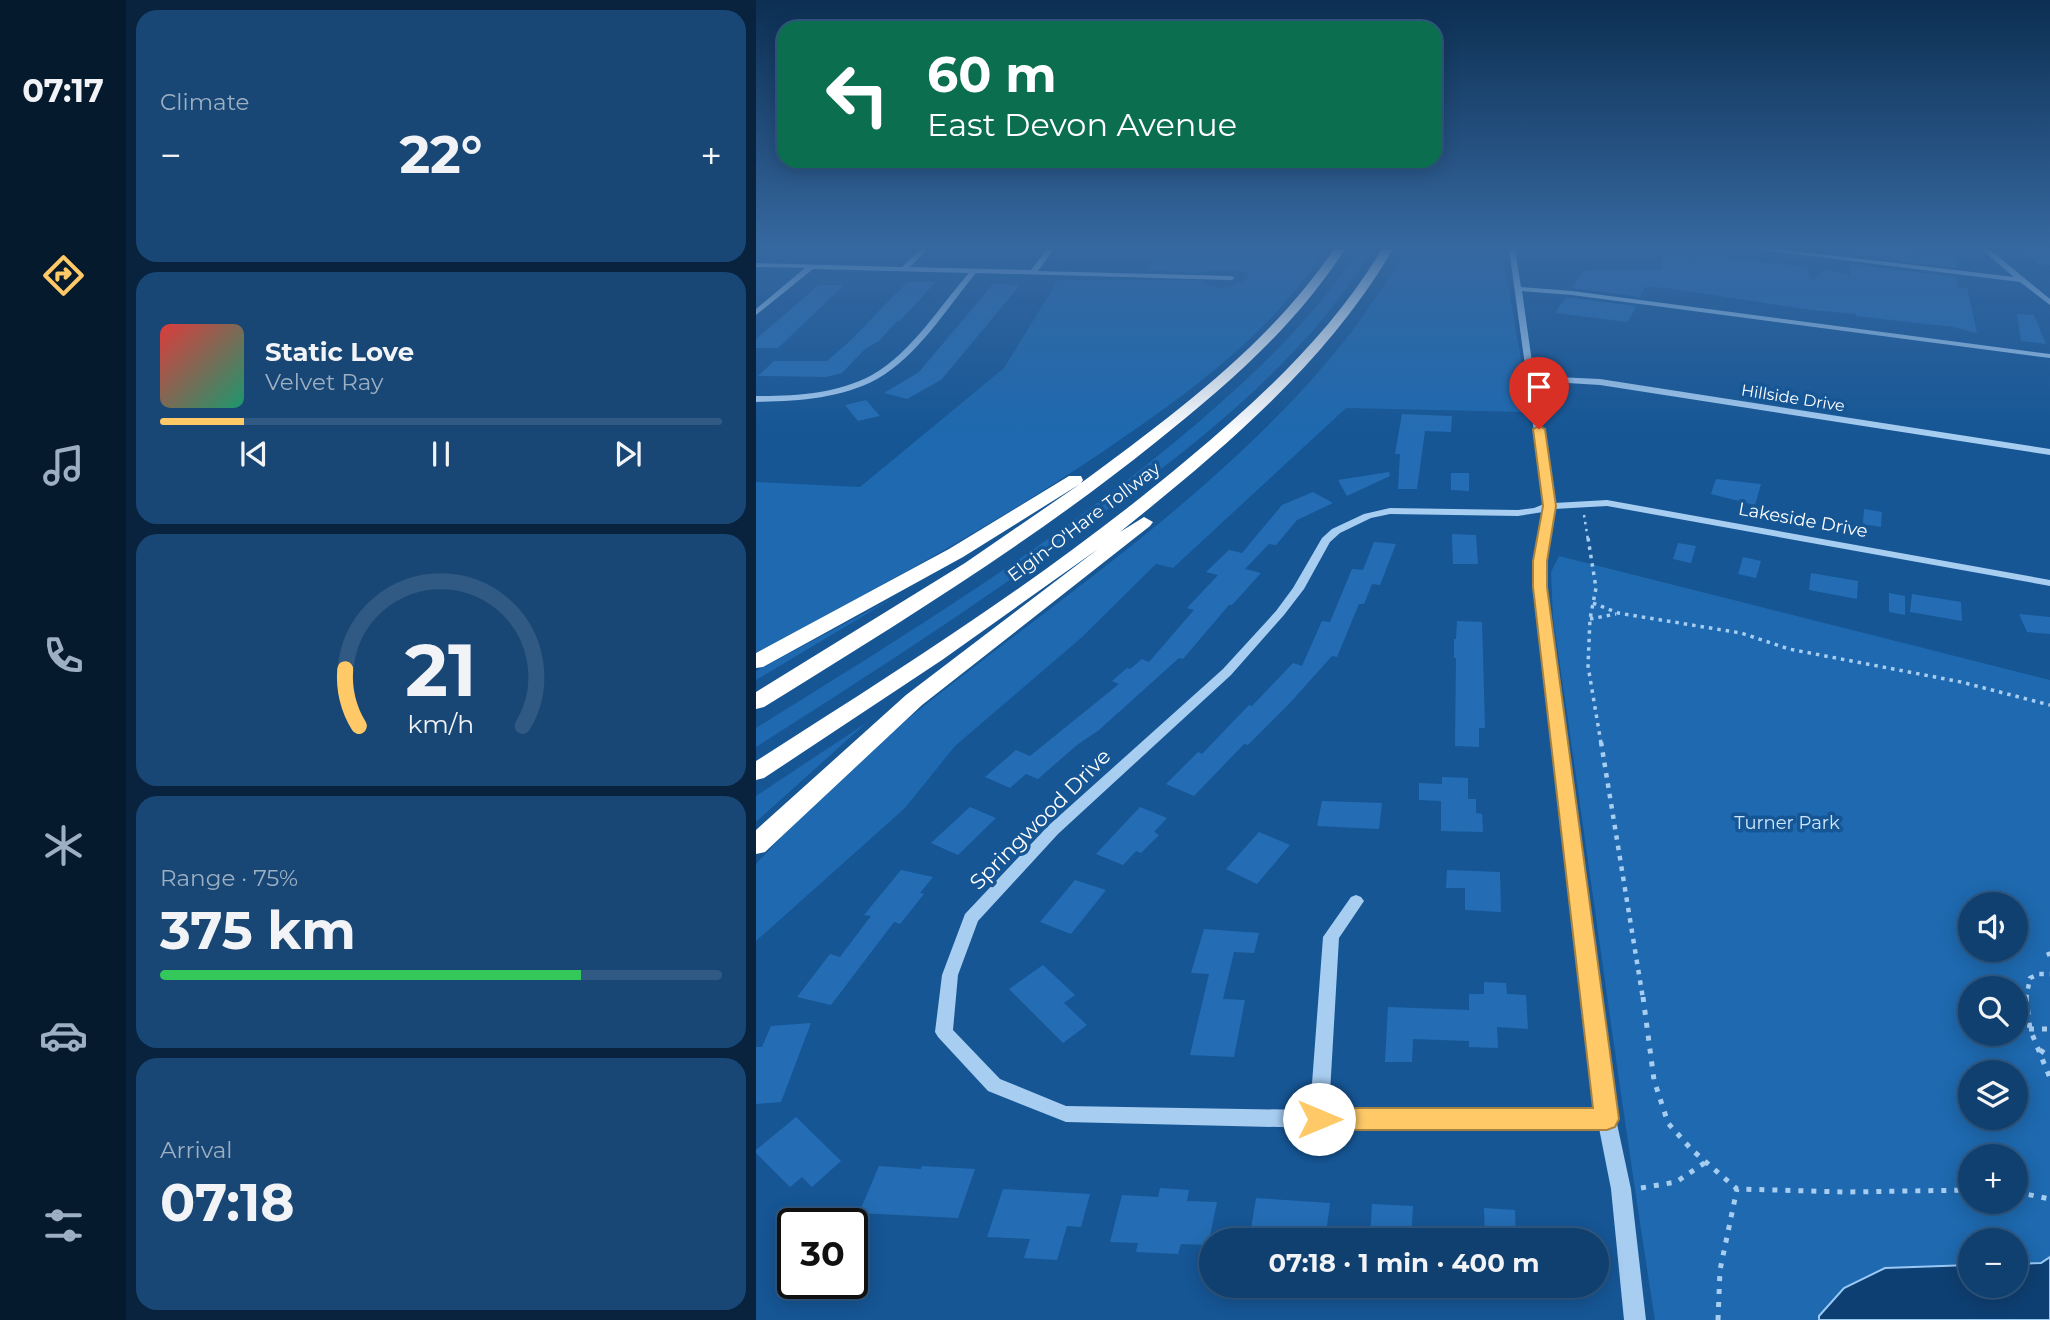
<!DOCTYPE html>
<html lang="en">
<head>
<meta charset="utf-8">
<style>
	:root { --surface:#104070; --page:#194775; --text:#f1f3f6; --muted:#9cafc3; --line:#305983; --accent:#ffc967 }
	body { margin:0; font-family:Montserrat,sans-serif; background:var(--page); color:var(--text); height:100vh; display:flex; flex-direction:column; font-size:26px; white-space:nowrap }
	* { box-sizing:border-box; margin:0 }
	p { font-size:23px; color:var(--muted) }
	.icon { flex:none; width:38px; height:38px; fill:none; stroke:currentColor; stroke-width:2; stroke-linecap:round; stroke-linejoin:round }
	.map { position:relative; flex:1; overflow:hidden }
	.sheet { display:flex; flex-direction:column; gap:10px; padding:10px; background:#09233e; width:630px }
	.sheet>* { flex:none }
	.banner { position:absolute; left:21px; top:21px; width:665px; height:147px; border-radius:21px; box-shadow:0 4px 18px #0003,0 0 0 2px var(--line); background:#0b6e4f; color:#fff; overflow:hidden }
	.tools { position:absolute; left:1202px; top:892px; display:grid; gap:14px }
	.tools a { display:grid; place-items:center; width:70px; height:70px; border-radius:50%; background:var(--surface); box-shadow:0 4px 18px #0003,0 0 0 2px var(--line); font-size:35px }
	.speed { position:absolute; left:21px; top:1208px; display:flex; gap:14px; font-size:35px; font-weight:700; text-align:center }
	.speed>* { display:grid; place-content:center; width:91px; height:91px; border-radius:50%; background:var(--surface); box-shadow:0 4px 18px #0003,0 0 0 2px var(--line); line-height:1 }
	.speed .limit { border:4px solid #111; border-radius:10px; background:#fff; color:#111 }
	.pin { position:absolute; display:grid; place-items:center; width:60px; height:60px; color:#fff; margin:-72px -30px; border-radius:50% 50% 50% 0; rotate:-45deg; box-shadow:0 0 7px #0007 }
	.pin .icon { rotate:45deg }
	.me { position:absolute; width:77px; margin:-38px; rotate:90deg; stroke-linejoin:round; filter:drop-shadow(0 0 5px #0008) }
	.turn { display:flex; align-items:center; gap:24px; height:147px; padding:0 35px; font-size:32px }
	.turn .icon { width:91px; height:91px; stroke-width:2.5 }
	.turn b { display:block; font-size:49px; line-height:60px }
	.big { font-size:52px; font-weight:700; line-height:1.1 }
	.sheet .tile { flex:1; display:flex; flex-direction:column; justify-content:center; gap:10px; min-width:0; padding:0 24px; border-radius:21px; background:var(--page) }
	.sheet .dial { align-items:center; gap:0 }
	.dial svg { height:182px; overflow:visible; fill:none; stroke:var(--line); stroke-width:7; stroke-linecap:round; text-anchor:middle }
	.dial text { fill:var(--text); stroke:none }
	.song { display:flex; align-items:center; gap:21px }
	.cover { width:84px; height:84px; border-radius:10px; background:linear-gradient(135deg,hsl(0 70% 55%),hsl(160 70% 35%)) }
	.played { height:7px; border-radius:4px; background:linear-gradient(90deg,var(--accent) 15%,var(--line) 15%) }
	.keys { display:flex; justify-content:space-around; direction:ltr }
	.heat { display:flex; justify-content:space-between; align-items:center; font-size:38px; direction:ltr }
	.charge { height:10px; border-radius:5px; background:linear-gradient(90deg,#34c759 75%,var(--line) 0) }
	.trip { position:absolute; left:443px; top:1228px; width:410px; height:70px; border-radius:35px; background:var(--surface); box-shadow:0 4px 18px #0003,0 0 0 2px var(--line); font-weight:700; line-height:70px; text-align:center }
	main { display:flex; flex:1; min-height:0 }
	.dock { display:flex; flex-direction:column; width:126px; justify-content:space-around; align-items:center; background:#061a2d; color:var(--muted) }
	.dock .icon { width:49px; height:49px }
	.dock .selected { color:var(--accent) }
	.dock b { font-size:32px; color:var(--text) }
	.map>svg:first-child { display:block }
	.green { fill:#1e69af; fill-rule:evenodd }
	.water { fill:#0e3f72; stroke:#99c9f4; stroke-width:2 }
	.building { fill:#246db4 }
	.lines { fill:none; stroke-linecap:round; stroke-linejoin:round }
	.path-far3 { stroke:#a7cdf1; stroke-width:2.5; stroke-dasharray:2.5 4.5; stroke-linecap:butt }
	.path-far2 { stroke:#a7cdf1; stroke-width:3.5; stroke-dasharray:3.5 5; stroke-linecap:butt }
	.path-far1 { stroke:#a7cdf1; stroke-width:4.5; stroke-dasharray:4.5 6; stroke-linecap:butt }
	.path { stroke:#a7cdf1; stroke-width:5; stroke-dasharray:5 8; stroke-linecap:butt }
	.minor { fill:#a7cdf1; fill-rule:evenodd }
	.highway { fill:#fff; fill-rule:evenodd }
	.route { fill:#ffc967; stroke:#a68343; stroke-width:2 }
	.labels { text-anchor:middle; dominant-baseline:central; stroke-width:7; stroke-linejoin:round; paint-order:stroke }
	.far-street-label { font-size:16px; fill:#fff; stroke:#165695 }
	.street-label { font-size:18px; fill:#fff; stroke:#165695 }
	.park-label { font-size:18px; fill:#cee6fc; stroke:#165695 }
	.near-street-label { font-size:21px; fill:#fff; stroke:#165695 }
</style>
</head>
<body>
<main>
<nav class="dock">
<b>07:17</b>
<svg class="icon selected" aria-label="directions" viewBox="0 0 24 24"><path d="M12 3l9 9-9 9-9-9zM9 14v-3h6M13 9l2 2-2 2"/></svg>
<svg class="icon" aria-label="music" viewBox="0 0 24 24"><path d="M9 18V5l10-2v13"/><circle cx="6" cy="18" r="3"/><circle cx="16" cy="16" r="3"/></svg>
<svg class="icon" aria-label="phone" viewBox="0 0 24 24"><path d="M5 4h4l2 5-3 2q2 4 5 5l2-3 5 2v4C11 20 4 13 5 4z"/></svg>
<svg class="icon" aria-label="climate" viewBox="0 0 24 24"><path d="M12 3v18M4 7l16 10M4 17L20 7"/></svg>
<svg class="icon" aria-label="car" viewBox="0 0 24 24"><path d="M5 17H2v-5l4-1 3-4h7l3 4 3 1v5h-3M9 17h6M6 11h13"/><circle cx="7" cy="17" r="2"/><circle cx="17" cy="17" r="2"/></svg>
<svg class="icon" aria-label="filters" viewBox="0 0 24 24"><path d="M4 7h16M4 17h16"/><circle cx="9" cy="7" r="2"/><circle cx="15" cy="17" r="2"/></svg>
</nav>
<section class="sheet">
<div class="tile"><p>Climate</p>
<div class="heat"><a>−</a><b class="big">22°</b><a>+</a></div>
</div>
<div class="tile">
<div class="song"><i class="cover"></i><div><b>Static Love</b><p>Velvet Ray</p></div></div>
<div class="played"></div>
<div class="keys"><svg class="icon" aria-label="previous" viewBox="0 0 24 24"><path d="M18 5L8 12l10 7zM5 5v14"/></svg><svg class="icon" aria-label="pause" viewBox="0 0 24 24"><path d="M8 5v14M16 5v14"/></svg><svg class="icon" aria-label="next" viewBox="0 0 24 24"><path d="M6 5l10 7-10 7zM19 5v14"/></svg></div>
</div>
<div class="tile dial"><svg viewBox="0 0 100 80">
<path d="M14 69A42 42 0 1 1 86 69"/>
<path d="M14 69A42 42 0 0 1 8 44" stroke="#ffc967"/>
<text x="50" y="56" font-size="32" font-weight="700">21</text>
<text x="50" y="72" font-size="11">km/h</text>
</svg></div>
<div class="tile"><p>Range · 75%</p><b class="big">375 km</b><div class="charge"></div></div>
<div class="tile"><p>Arrival</p><b class="big">07:18</b></div>
</section>
<div class="map">
<svg width="1294" height="1320" viewBox="0 0 1294 1320">
	<rect width="100%" height="100%" fill="#165695"/>
	<!-- green -->
	<g class="green">
		<path d="M403 249H569C523 323 449 381 378 430 258 515 129 584 0 653V482L104 487 248 368 302 280H445C457 294 481 287 494 277L488 271 464 270 440 273 392 270Z"/>
		<path d="M603 249H616C552 357 447 439 348 512 236 596 118 672 0 747V728C153 633 308 538 445 420 505 368 559 316 603 249Z"/>
		<path d="M650 249H746L774 412 590 408 417 568 400 564 325 638 199 746 149 808 0 941V864C53 806 112 750 174 701 297 604 427 516 536 401 570 365 601 328 628 285 635 274 644 262 650 249Z"/>
		<path d="M803 556 1294 680V1320H899C862 1086 832 852 797 618L795 572ZM1214 905H1260V950H1214ZM1214 989H1260V1034H1214ZM1214 1073H1260V1118H1214ZM1214 1157H1260V1202H1214ZM1214 1241H1260V1286H1214Z"/>
		<path d="M139 597 0 680V671Z"/>
		<path d="M110 723 0 822V796Z"/>
	</g>
	<!-- water -->
	<path class="water" d="M1294 1257V1320H1063V1316L1088 1288 1129 1268 1214 1265V1286H1260V1264L1285 1263Z"/>
	<!-- building -->
	<g class="building">
		<path d="M906 249 937 259 940 254 1050 267 1057 281 1068 270 1094 275V264L1201 277V287L1211 288 1221 333 1197 327 1100 316V314L1055 310 911 288 889 287 884 297 816 288 827 271 905 270Z"/>
		<path d="M1095 249H1143L1200 257 1201 268 1095 255Z"/>
		<path d="M1264 249H1294V265H1283Z"/>
		<path d="M151 282H180L144 321H141L123 341 109 349 86 373 70 377 2 376 18 361H71L95 340Z"/>
		<path d="M237 284 264 285 185 380 151 399 128 393 163 372Z"/>
		<path d="M63 285H88L22 348H0V339Z"/>
		<path d="M810 297 816 298 880 306 872 322 799 313Z"/>
		<path d="M1261 314 1278 315 1290 344 1265 341Z"/>
		<path d="M110 400 124 416 102 421 89 405Z"/>
		<path d="M646 414 696 416 695 432 669 431 661 489H642L644 454H639Z"/>
		<path d="M633 472 634 476 591 496 582 480Z"/>
		<path d="M695 473H713V491L695 490Z"/>
		<path d="M960 479 1005 484 999 505 955 494Z"/>
		<path d="M557 492 577 503 541 520 520 545 513 544 489 569 505 573 476 605H473L427 659 423 658 343 730 321 745 282 779 270 774 254 788 229 777 260 750 274 756 363 684 356 681 371 668 374 669 386 659 393 662 438 610 431 608 462 575 450 572 473 550 486 553 526 505Z"/>
		<path d="M1108 509 1126 512 1125 527 1107 524Z"/>
		<path d="M696 534 720 535 722 564H697Z"/>
		<path d="M618 542 640 544 624 585 616 584 608 604H603L581 657 576 656 532 705 492 745 488 744 438 796 410 784 442 752 446 754 493 705 496 706 537 663 546 666 566 621 574 622 596 569 607 570Z"/>
		<path d="M922 543 940 546 935 563 917 559Z"/>
		<path d="M987 557 1005 561 1000 578 982 574Z"/>
		<path d="M1055 573 1102 581 1101 599 1053 590Z"/>
		<path d="M1133 593 1149 596V615L1133 612Z"/>
		<path d="M1156 594 1205 602 1206 621 1154 612Z"/>
		<path d="M1263 614 1294 617V634L1271 632Z"/>
		<path d="M701 621 726 622 729 728H723V747L699 746 700 658H698V639H700Z"/>
		<path d="M686 777 712 778V799H720V813L726 814 727 832 685 831V801L663 800V783L686 784Z"/>
		<path d="M566 801 626 803 623 829 561 826Z"/>
		<path d="M214 807 240 818 202 855 175 843Z"/>
		<path d="M384 807 411 818 398 832 403 835 385 853 380 851 367 865 340 854Z"/>
		<path d="M503 832 534 845 501 884 470 869Z"/>
		<path d="M145 870 177 877 164 893 168 894 144 924 138 922 75 1005 41 997 74 954 84 957 115 916 108 915Z"/>
		<path d="M691 870 744 872 745 912 709 910V888H690Z"/>
		<path d="M319 880 350 890 315 934 284 922Z"/>
		<path d="M448 929 503 933 498 953 478 952 467 999 489 1000 478 1057 434 1055 453 974 435 973Z"/>
		<path d="M287 965 319 995 308 1003 331 1025 307 1043 253 989Z"/>
		<path d="M728 982 750 983 751 994 770 995 772 1029 741 1027 742 1048 713 1047V1041L657 1039 656 1062H629L632 1007 713 1010V994H728Z"/>
		<path d="M55 1023 25 1102 0 1104V1047H6L15 1026Z"/>
		<path d="M40 1117 85 1161 56 1187 46 1177 34 1187 0 1153V1150Z"/>
		<path d="M123 1166 165 1169 166 1166 219 1169 202 1218 103 1213Z"/>
		<path d="M404 1188 433 1190 431 1201 461 1202 452 1245 425 1244 422 1254 380 1252 382 1243 354 1242 366 1195 402 1197Z"/>
		<path d="M247 1189 334 1194 325 1227 311 1226 301 1260 268 1258 274 1239 231 1237Z"/>
		<path d="M500 1198 574 1203 569 1241H493Z"/>
		<path d="M616 1204 657 1206 655 1241H626L627 1238H614Z"/>
		<path d="M728 1208 759 1210 760 1241H729Z"/>
	</g>
	<g class="lines">
		<!-- path-far3 -->
		<path class="path-far3" d="M828 515 832 540"/>
		<!-- path-far2 -->
		<g class="path-far2">
			<path d="M832 538 840 588 834 619 832 666 845 743"/>
			<path d="M837 603 862 613 985 633 1033 649 1205 682 1294 705"/>
			<path d="M834 619 860 614"/>
		</g>
		<!-- path-far1 -->
		<g class="path-far1">
			<path d="M845 742 887 999"/>
			<path d="M1292 952 1294 957"/>
			<path d="M1270 999 1274 978 1283 974H1294"/>
		</g>
		<!-- path -->
		<g class="path">
			<path d="M887 997 898 1080 912 1123 935 1149 981 1189 1089 1192 1214 1190"/>
			<path d="M1270 997 1274 1029 1294 1078"/>
			<path d="M1260 1029H1294"/>
			<path d="M1234 1039 1238 1034"/>
			<path d="M1284 1050 1294 1057"/>
			<path d="M885 1188 920 1182 950 1162"/>
			<path d="M1260 1192 1294 1199"/>
			<path d="M962 1320 964 1270 981 1189"/>
		</g>
		<!-- minor -->
		<g class="minor">
			<path d="M165 249H172L154 267 275 270 291 249H298L282 271 475 276 479 278 475 280 220 273C190 309 162 356 121 379 84 399 41 401 0 402V396C39 396 81 394 116 375 156 352 183 307 213 273L57 269 0 315V309L49 268 0 267V263L146 267Z"/>
			<path d="M753 249H759L765 287 816 291 1294 354V358L816 295 766 291 778 376 844 379 1294 449V455L844 385 779 381 798 503 851 500 1294 580V586L851 506 798 509 789 561 790 587 860 1119 875 1189 890 1320H868L855 1189 843 1128H563L310 1122 232 1091 182 1037 179 1032 186 975 209 914 292 826 467 669 520 611 537 588 566 538 576 529 608 514 634 508 762 510 778 508 788 504ZM787 512 779 561 778 587 841 1110H573L583 938 608 901 605 897 600 895 595 897 567 937 554 1110 310 1106 244 1079 197 1030 202 975 222 921 302 834 475 675 528 615 548 589 574 542 584 533 615 518 634 514 762 516Z"/>
			<path d="M998 249H1022L1258 277 1225 249H1233L1294 299V305L1264 282Z"/>
		</g>
		<!-- highway -->
		<g class="highway">
			<path d="M578 249H589C539 327 471 385 400 442 277 541 142 624 8 707L0 709V692L209 563 324 484 207 557 7 667 0 668V653L193 549 313 476H325L327 480 325 483C417 415 513 345 578 249Z"/>
			<path d="M626 249H637C570 364 467 449 364 532L388 517 397 522 394 526 166 705 9 852 0 854V830L150 695 342 549 186 660 8 778 0 780V761C149 666 298 572 433 458 507 396 576 332 626 249Z"/>
		</g>
	</g>
	<!-- sky -->
	<linearGradient id="sky" x2="0" y2="1"><stop stop-color="#0c2f52"/><stop offset="0.57" stop-color="#3668a0"/><stop offset="1" stop-color="#3668a0" stop-opacity="0"/></linearGradient>
	<rect width="1294" height="434" fill="url(#sky)"/>
	<!-- route -->
	<path class="route" d="M783 426 789 429 800 506 791 561V587L863 1119 859 1127 851 1130H563L554 1127 551 1119 554 1111 563 1108H837L777 587V561L787 506 777 429Z"/>
	<g class="labels">
		<!-- far-street labels -->
		<g class="far-street-label">
			<text transform="translate(1037 398) rotate(9)">Hillside Drive</text>
		</g>
		<!-- street labels -->
		<g class="street-label">
			<text transform="translate(1047 520) rotate(10)">Lakeside Drive</text>
			<text transform="translate(328 522) rotate(-37)">Elgin-O'Hare Tollway</text>
		</g>
		<!-- park labels -->
		<g class="park-label">
			<text x="1031" y="823">Turner Park</text>
		</g>
		<!-- near-street labels -->
		<g class="near-street-label">
			<text transform="translate(284 819) rotate(-45)">Springwood Drive</text>
		</g>
	</g>
</svg>
<div class="tools">
<a><svg class="icon" aria-label="sound" viewBox="0 0 24 24"><path d="M4 9h4l5-4v14l-5-4H4zM17 9q2 3 0 6"/></svg></a>
<a><svg class="icon" aria-label="search" viewBox="0 0 24 24"><circle cx="10" cy="10" r="6"/><path d="M15 15l6 6"/></svg></a>
<a><svg class="icon" aria-label="layers" viewBox="0 0 24 24"><path d="M12 4l9 5-9 5-9-5zM3 14l9 5 9-5"/></svg></a>
<a>+</a>
<a>−</a>
</div>
<div class="speed"><div class="limit">30</div></div>
<div class="pin" style="left:783px;top:429px;background:#d93025"><svg class="icon" aria-label="arrive" viewBox="0 0 24 24"><path d="M6 21V4h12l-3 4 3 4H6"/></svg></div>
<svg class="me" style="left:563px;top:1119px" viewBox="-20 -20 40 40"><circle r="19" fill="#fff"/><path d="M0-13L10 11 0 6-10 11z" fill="#ffc967"/></svg>
<div class="trip">07:18 · 1 min · 400 m</div>
<div class="banner">
<div class="turn"><svg class="icon" aria-label="left" viewBox="0 0 24 24"><path d="M17 20v-9H6M10 6l-5 5 5 5"/></svg><div><b>60 m</b>East Devon Avenue</div></div>
</div>
</div>
</main>
</body>
</html>
